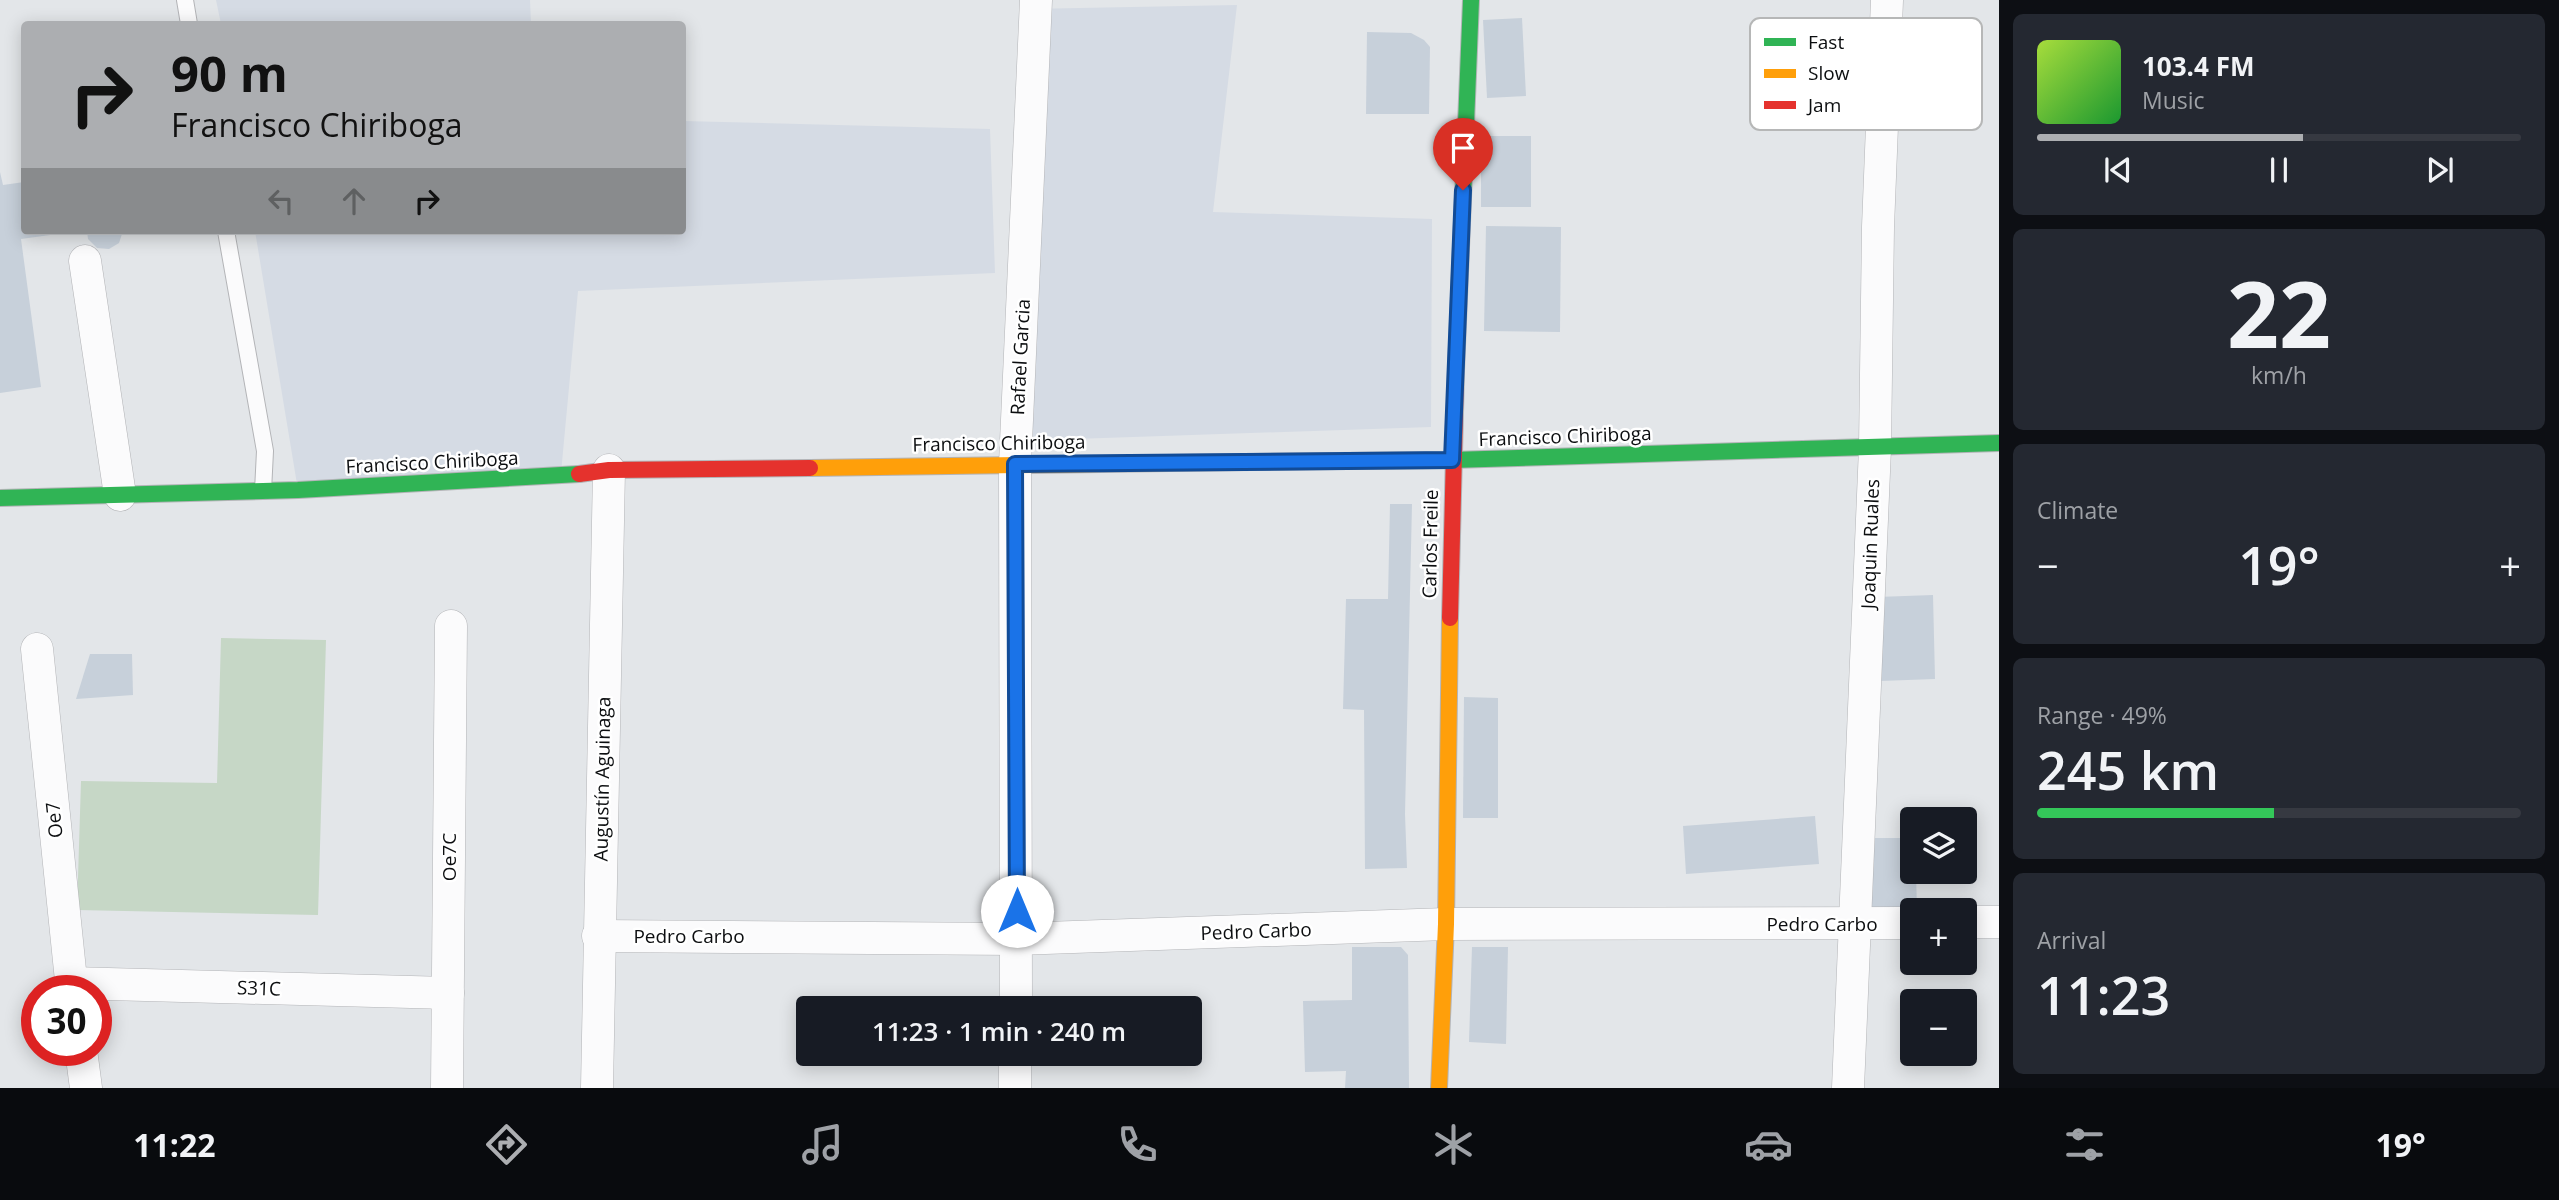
<!DOCTYPE html>
<html lang="en">
<head>
<meta charset="utf-8">
<style>
	:root { --surface:#171b24; --page:#242831; --text:#f1f3f6; --muted:#9ea1a6; --line:#363941; --accent:#acaeb1 }
	body { margin:0; font-family:"Open Sans",sans-serif; background:var(--page); color:var(--text); height:100vh; display:flex; flex-direction:column; font-size:26px; white-space:nowrap }
	* { box-sizing:border-box; margin:0 }
	p { font-size:23px; color:var(--muted) }
	.icon { flex:none; width:38px; height:38px; fill:none; stroke:currentColor; stroke-width:2; stroke-linecap:round; stroke-linejoin:round }
	.map { position:relative; flex:1; overflow:hidden }
	.drawer { display:flex; flex-direction:column; gap:14px; padding:14px; background:#0d0f14; width:560px }
	.drawer>* { flex:none }
	.guide { position:absolute; left:21px; top:21px; width:665px; height:214px; border-radius:7px; box-shadow:0 4px 18px #0003; background:#acaeb1; color:#111; overflow:hidden }
	.tools { position:absolute; left:1900px; top:807px; display:grid; gap:14px }
	.tools a { display:grid; place-items:center; width:77px; height:77px; border-radius:7px; background:var(--surface); box-shadow:0 4px 18px #0003; font-size:35px }
	.speed { position:absolute; left:21px; top:975px; display:flex; gap:14px; font-size:35px; font-weight:700; text-align:center }
	.speed>* { display:grid; place-content:center; width:91px; height:91px; border-radius:50%; background:var(--surface); box-shadow:0 4px 18px #0003; line-height:1 }
	.speed .limit { border:10px solid #d22; background:#fff; color:#111 }
	.pin { position:absolute; display:grid; place-items:center; width:60px; height:60px; color:#fff; margin:-72px -30px; border-radius:50% 50% 50% 0; rotate:-45deg; box-shadow:0 0 7px #0007 }
	.pin .icon { rotate:45deg }
	.me { position:absolute; width:77px; margin:-38px; rotate:0deg; stroke-linejoin:round; filter:drop-shadow(0 0 5px #0008) }
	.turn { display:flex; align-items:center; gap:24px; height:147px; padding:0 35px; font-size:32px }
	.turn .icon { width:91px; height:91px; stroke-width:2.5 }
	.turn b { display:block; font-size:49px; line-height:60px }
	.lanes { display:flex; align-items:center; height:66px; padding:0 35px; background:#0003; justify-content:center; gap:35px; direction:ltr }
	.lanes .off { opacity:.35 }
	.big { font-size:52px; font-weight:600; line-height:1.1 }
	.drawer .card { flex:1; display:flex; flex-direction:column; justify-content:center; gap:10px; min-width:0; padding:0 24px; border-radius:10px; background:var(--page) }
	.drawer .dial { align-items:center; gap:0 }
	.dial b { font-size:91px; line-height:1 }
	.song { display:flex; align-items:center; gap:21px }
	.cover { width:84px; height:84px; border-radius:10px; background:linear-gradient(135deg,hsl(80 70% 55%),hsl(130 70% 35%)) }
	.played { height:7px; border-radius:4px; background:linear-gradient(90deg,var(--accent) 55%,var(--line) 55%) }
	.keys { display:flex; justify-content:space-around; direction:ltr }
	.heat { display:flex; justify-content:space-between; align-items:center; font-size:38px; direction:ltr }
	.charge { height:10px; border-radius:5px; background:linear-gradient(90deg,#34c759 49%,var(--line) 0) }
	.trip { position:absolute; left:796px; top:996px; width:406px; height:70px; border-radius:7px; background:var(--surface); box-shadow:0 4px 18px #0003; font-weight:600; line-height:70px; text-align:center }
	.tabs { display:flex; height:112px; justify-content:space-around; align-items:center; background:#090b0e; color:var(--muted) }
	.tabs .icon { width:49px; height:49px }
	.tabs .active { color:var(--accent) }
	.tabs b { font-size:32px; color:var(--text) }
	main { display:flex; flex:1; min-height:0 }
	.map>svg:first-child { display:block }
	.built { fill:#d5dbe4 }
	.green { fill:#c6d7c6 }
	.building { fill:#c7d0da }
	.lines { fill:none; stroke-linecap:round; stroke-linejoin:round }
	.lane-casing { stroke:#b3b4b7; stroke-width:18 }
	.street-casing { stroke:#b3b4b7; stroke-width:33 }
	.fast-casing { stroke:#b3b4b7; stroke-width:18 }
	.slow-casing { stroke:#b3b4b7; stroke-width:18 }
	.jam-casing { stroke:#b3b4b7; stroke-width:18 }
	.lane { stroke:#fbfbfc; stroke-width:16 }
	.street { stroke:#fbfbfc; stroke-width:32 }
	.fast { stroke:#30b455; stroke-width:16 }
	.slow { stroke:#ff9f0a; stroke-width:16 }
	.jam { stroke:#e5322d; stroke-width:16 }
	.route-casing { stroke:#114b97; stroke-width:18 }
	.route { stroke:#1a73e8; stroke-width:12 }
	.labels { text-anchor:middle; dominant-baseline:central; stroke-width:5; stroke-linejoin:round; paint-order:stroke }
	.street-label { font-size:19px; fill:#0c0e10; stroke:#fff }
	.key { fill:#fff; stroke:#b6b7b7; stroke-width:2 }
	.key-label { font-size:19px; fill:#0c0e10 }
</style>
</head>
<body>
<main>
<div class="map">
<svg width="1999" height="1088" viewBox="0 0 1999 1088">
	<rect width="100%" height="100%" fill="#e3e6e9"/>
	<!-- built -->
	<g class="built">
		<path d="M216 0H530L531 24H221Z"/>
		<path d="M1237 5 1213 212 1432 219 1431 427 1013 441 1027 9Z"/>
		<path d="M683 121 990 129 995 273 578 291 561 473 297 484 255 231H682Z"/>
	</g>
	<!-- green -->
	<path class="green" d="M221 638 326 640 318 915 77 910 81 781 217 783Z"/>
	<!-- building -->
	<g class="building">
		<path d="M1522 18 1526 96 1487 98 1483 20Z"/>
		<path d="M1367 32 1411 33 1424 40 1430 47 1429 114H1366Z"/>
		<rect x="1481" y="136" width="50" height="71"/>
		<path d="M0 172 3 185 24 182V231L65 233 21 239 41 387 0 393Z"/>
		<path d="M1486 226 1561 227 1560 332 1484 331Z"/>
		<path d="M87 231H123L119 243 109 249 97 248 88 239Z"/>
		<path d="M1390 504H1412L1405 814 1407 868 1365 869 1364 710 1343 709 1346 599H1388Z"/>
		<path d="M1933 595 1935 679 1880 681 1877 597Z"/>
		<path d="M90 654H132L133 695 76 699Z"/>
		<path d="M1464 697 1498 698V818H1463Z"/>
		<path d="M1815 816 1819 864 1686 874 1683 826Z"/>
		<path d="M1867 838H1913V872H1916L1917 910 1875 911 1869 906Z"/>
		<path d="M1352 947H1401L1408 955 1409 1088H1345L1346 1071 1305 1072 1303 1001 1352 1000Z"/>
		<path d="M1472 947H1508L1506 1044 1469 1042Z"/>
	</g>
	<g class="lines">
		<!-- lane casing -->
		<g class="lane-casing">
			<g id="lane">
				<path d="M185 0 189 24"/>
				<path d="M226 231 265 451 263 491"/>
			</g>
		</g>
		<!-- street casing -->
		<g class="street-casing">
			<g id="street">
				<path d="M85 261 120 495"/>
				<path d="M37 649 72 990"/>
				<path d="M1965 922H1999"/>
				<path d="M598 936 1017 939 1446 924 1913 923"/>
				<path d="M71 983 448 993"/>
				<path d="M1016 1008 1015 464 1036 0"/>
				<path d="M81 1050 86 1088"/>
				<path d="M447 1088 451 626"/>
				<path d="M597 1088 609 470"/>
				<path d="M1015 1088V1054"/>
				<path d="M1848 1088 1875 448 1878 227 1887 0"/>
			</g>
		</g>
		<!-- fast casing -->
		<g class="fast-casing">
			<g id="fast">
				<path d="M1456 371 1471 0"/>
				<path d="M1338 461 1452 460 1999 443"/>
				<path d="M0 498 298 490 579 474"/>
			</g>
		</g>
		<!-- slow casing -->
		<g class="slow-casing">
			<g id="slow">
				<path d="M810 468 1169 463"/>
				<path d="M1439 1088 1446 924 1450 618"/>
			</g>
		</g>
		<!-- jam casing -->
		<g class="jam-casing">
			<g id="jam">
				<path d="M1169 463 1338 461"/>
				<path d="M579 474 609 470 810 468"/>
				<path d="M1450 618 1456 371"/>
			</g>
		</g>
		<!-- lane -->
		<use href="#lane" class="lane"/>
		<!-- street -->
		<use href="#street" class="street"/>
		<!-- fast -->
		<use href="#fast" class="fast"/>
		<!-- slow -->
		<use href="#slow" class="slow"/>
		<!-- jam -->
		<use href="#jam" class="jam"/>
	</g>
	<g class="lines">
		<!-- route casing -->
		<g class="route-casing">
			<path id="route" d="M1017 911 1015 464 1452 460 1463 190"/>
		</g>
		<!-- route -->
		<use href="#route" class="route"/>
	</g>
	<g class="labels">
		<!-- street labels -->
		<g class="street-label">
			<text transform="translate(1020 357) rotate(-87)">Rafael Garcia</text>
			<text transform="translate(1565 436) rotate(-2)">Francisco Chiriboga</text>
			<text transform="translate(999 443) rotate(-1)">Francisco Chiriboga</text>
			<text transform="translate(432 462) rotate(-3)">Francisco Chiriboga</text>
			<text transform="translate(1430 544) rotate(-89)">Carlos Freile</text>
			<text transform="translate(1870 544) rotate(-88)">Joaquin Ruales</text>
			<text transform="translate(602 779) rotate(-89)">Augustín Aguinaga</text>
			<text transform="translate(54 820) rotate(-96)">Oe7</text>
			<text transform="translate(449 857) rotate(-90)">Oe7C</text>
			<text x="1822" y="924">Pedro Carbo</text>
			<text transform="translate(1256 931) rotate(-2)">Pedro Carbo</text>
			<text x="689" y="936">Pedro Carbo</text>
			<text transform="translate(259 988) rotate(2)">S31C</text>
		</g>
	</g>
	<!-- legend -->
	<rect x="1750" y="18" width="232" height="112" rx="10" class="key"/>
	<rect x="1764" y="38" width="32" height="8" fill="#30b455"/>
	<rect x="1764" y="69" width="32" height="9" fill="#ff9f0a"/>
	<rect x="1764" y="101" width="32" height="8" fill="#e5322d"/>
	<g class="key-label">
		<text x="1808" y="49">Fast</text>
		<text x="1808" y="80">Slow</text>
		<text x="1808" y="112">Jam</text>
	</g>
</svg>
<div class="tools">
<a><svg class="icon" aria-label="layers" viewBox="0 0 24 24"><path d="M12 4l9 5-9 5-9-5zM3 14l9 5 9-5"/></svg></a>
<a>+</a>
<a>−</a>
</div>
<div class="speed"><div class="limit">30</div></div>
<div class="pin" style="left:1463px;top:190px;background:#d93025"><svg class="icon" aria-label="arrive" viewBox="0 0 24 24"><path d="M6 21V4h12l-3 4 3 4H6"/></svg></div>
<svg class="me" style="left:1017px;top:911px" viewBox="-20 -20 40 40"><circle r="19" fill="#fff"/><path d="M0-13L10 11 0 6-10 11z" fill="#1a73e8"/></svg>
<div class="trip">11:23 · 1 min · 240 m</div>
<div class="guide">
<div class="turn"><svg class="icon" aria-label="right" viewBox="0 0 24 24"><path d="M7 20v-9h11M14 6l5 5-5 5"/></svg><div><b>90 m</b>Francisco Chiriboga</div></div>
<div class="lanes"><svg class="icon off" aria-label="left" viewBox="0 0 24 24"><path d="M17 20v-9H6M10 6l-5 5 5 5"/></svg><svg class="icon off" aria-label="ahead" viewBox="0 0 24 24"><path d="M12 20V5M6 11l6-6 6 6"/></svg><svg class="icon" aria-label="right" viewBox="0 0 24 24"><path d="M7 20v-9h11M14 6l5 5-5 5"/></svg></div>
</div>
</div>
<section class="drawer">
<div class="card">
<div class="song"><i class="cover"></i><div><b>103.4 FM</b><p>Music</p></div></div>
<div class="played"></div>
<div class="keys"><svg class="icon" aria-label="previous" viewBox="0 0 24 24"><path d="M18 5L8 12l10 7zM5 5v14"/></svg><svg class="icon" aria-label="pause" viewBox="0 0 24 24"><path d="M8 5v14M16 5v14"/></svg><svg class="icon" aria-label="next" viewBox="0 0 24 24"><path d="M6 5l10 7-10 7zM19 5v14"/></svg></div>
</div>
<div class="card dial"><b>22</b><p>km/h</p></div>
<div class="card"><p>Climate</p>
<div class="heat"><a>−</a><b class="big">19°</b><a>+</a></div>
</div>
<div class="card"><p>Range · 49%</p><b class="big">245 km</b><div class="charge"></div></div>
<div class="card"><p>Arrival</p><b class="big">11:23</b></div>
</section>
</main>
<nav class="tabs">
<b>11:22</b>
<svg class="icon active" aria-label="directions" viewBox="0 0 24 24"><path d="M12 3l9 9-9 9-9-9zM9 14v-3h6M13 9l2 2-2 2"/></svg>
<svg class="icon" aria-label="music" viewBox="0 0 24 24"><path d="M9 18V5l10-2v13"/><circle cx="6" cy="18" r="3"/><circle cx="16" cy="16" r="3"/></svg>
<svg class="icon" aria-label="phone" viewBox="0 0 24 24"><path d="M5 4h4l2 5-3 2q2 4 5 5l2-3 5 2v4C11 20 4 13 5 4z"/></svg>
<svg class="icon" aria-label="climate" viewBox="0 0 24 24"><path d="M12 3v18M4 7l16 10M4 17L20 7"/></svg>
<svg class="icon" aria-label="car" viewBox="0 0 24 24"><path d="M5 17H2v-5l4-1 3-4h7l3 4 3 1v5h-3M9 17h6M6 11h13"/><circle cx="7" cy="17" r="2"/><circle cx="17" cy="17" r="2"/></svg>
<svg class="icon" aria-label="filters" viewBox="0 0 24 24"><path d="M4 7h16M4 17h16"/><circle cx="9" cy="7" r="2"/><circle cx="15" cy="17" r="2"/></svg>
<b>19°</b>
</nav>
</body>
</html>
